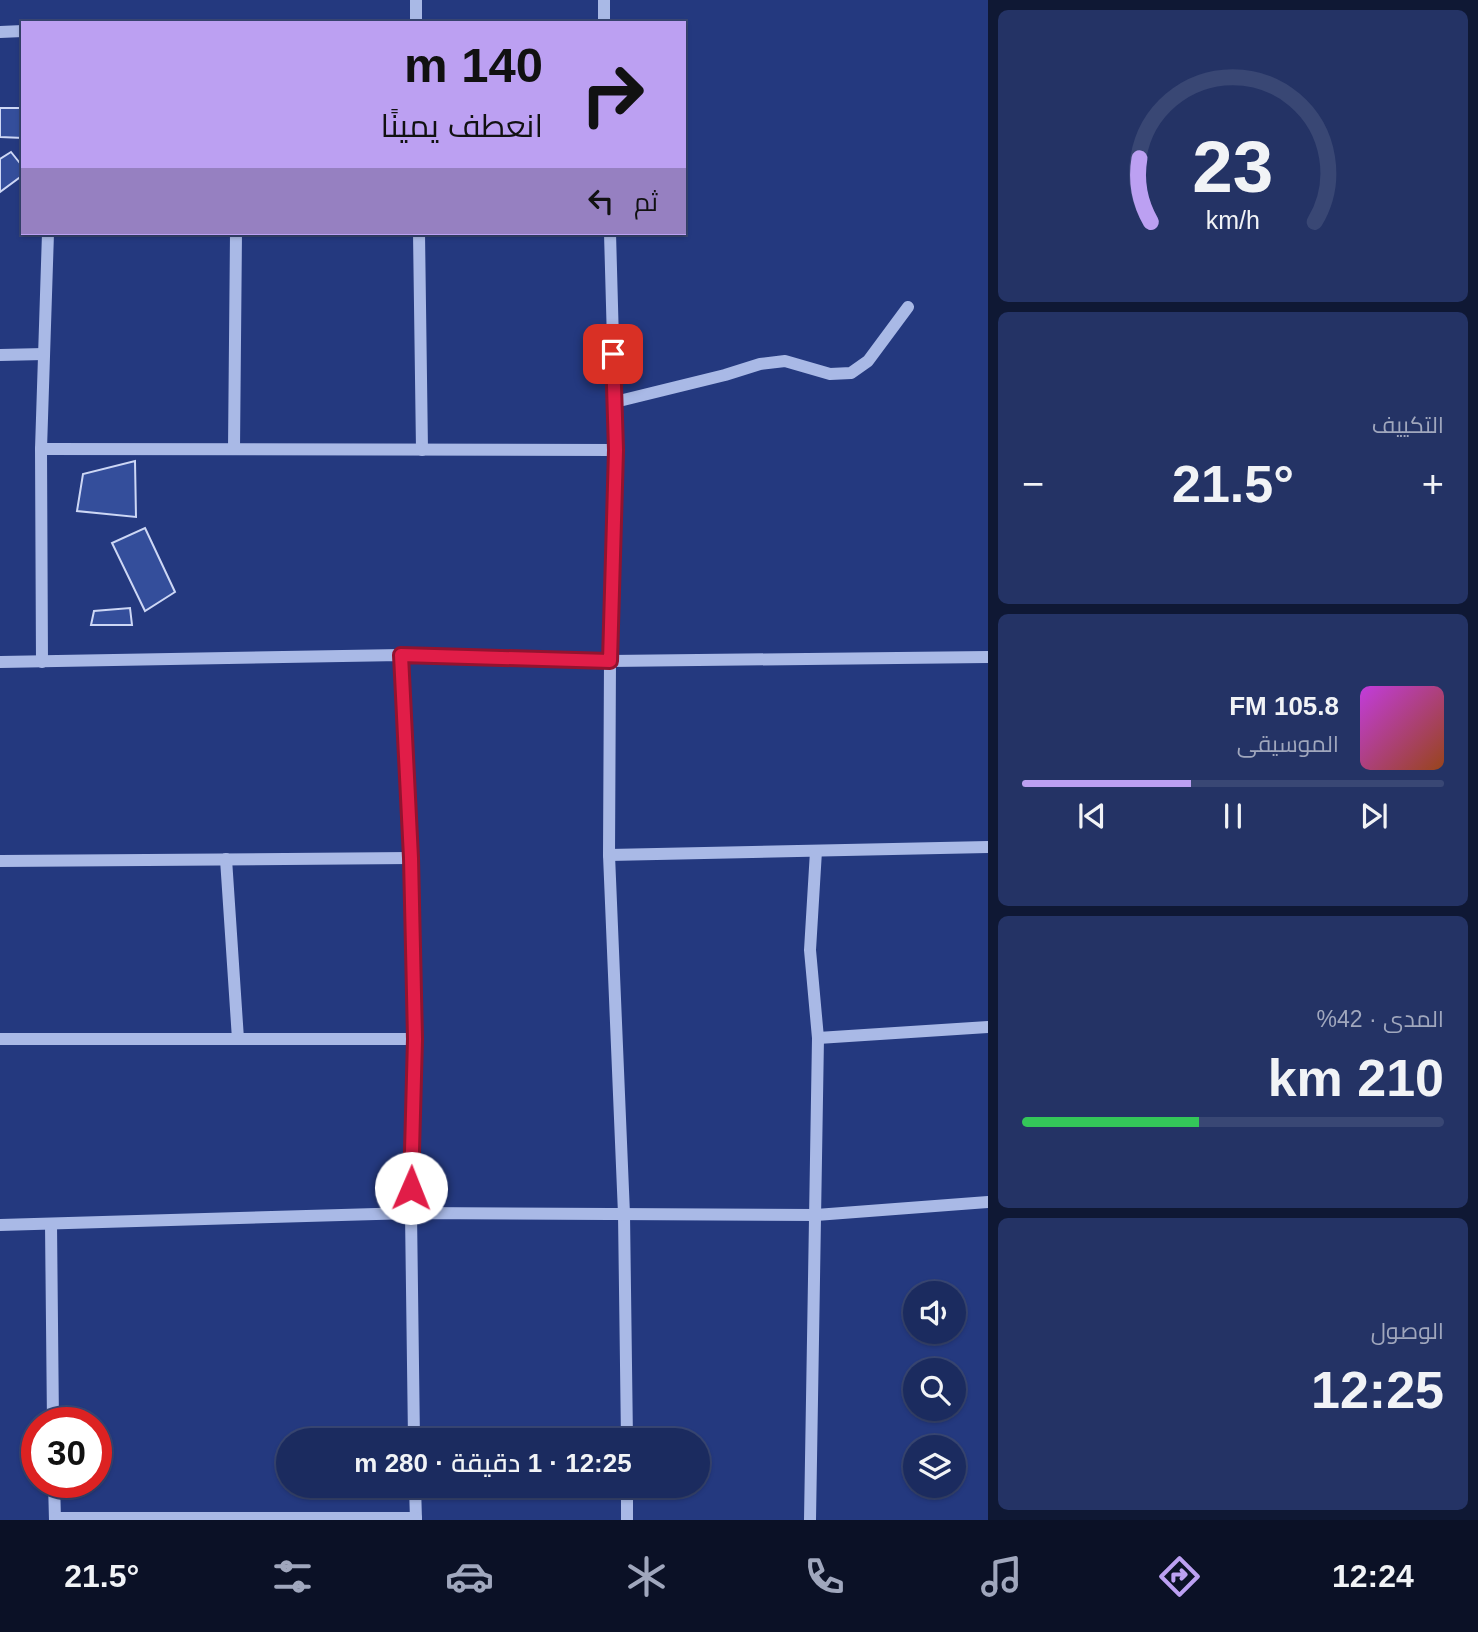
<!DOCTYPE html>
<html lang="ar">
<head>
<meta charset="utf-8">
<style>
	:root { --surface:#1b2b5f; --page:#243365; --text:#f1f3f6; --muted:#a0a7bd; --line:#394774; --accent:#bca0f2 }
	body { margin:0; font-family:Helvetica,Cairo,sans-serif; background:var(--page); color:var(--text); direction:rtl; height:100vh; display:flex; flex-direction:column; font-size:26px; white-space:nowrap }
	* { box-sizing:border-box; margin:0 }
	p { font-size:23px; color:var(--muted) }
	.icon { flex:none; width:38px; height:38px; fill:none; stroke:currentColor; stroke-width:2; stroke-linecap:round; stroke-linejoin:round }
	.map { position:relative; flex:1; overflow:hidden; direction:ltr }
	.side { display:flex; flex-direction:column; gap:10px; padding:10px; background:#0f1834; width:490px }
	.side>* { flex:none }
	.hud { position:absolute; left:21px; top:21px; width:665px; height:214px; border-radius:0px; box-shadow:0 2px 5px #0004,0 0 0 2px var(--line); direction:rtl; background:#bca0f2; color:#111; overflow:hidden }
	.controls { position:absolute; left:903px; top:1281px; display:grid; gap:14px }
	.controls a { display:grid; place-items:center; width:63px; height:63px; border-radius:50%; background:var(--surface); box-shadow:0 2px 5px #0004,0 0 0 2px var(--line); font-size:35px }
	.speed { position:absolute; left:21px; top:1407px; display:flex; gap:14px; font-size:35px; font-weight:700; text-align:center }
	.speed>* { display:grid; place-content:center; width:91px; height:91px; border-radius:50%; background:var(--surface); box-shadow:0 2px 5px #0004,0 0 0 2px var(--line); line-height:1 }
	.speed .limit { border:10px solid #d22; background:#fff; color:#111 }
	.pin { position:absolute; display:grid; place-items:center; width:60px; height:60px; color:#fff; margin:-30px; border-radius:14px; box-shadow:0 4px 10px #0006 }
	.me { position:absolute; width:77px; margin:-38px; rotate:1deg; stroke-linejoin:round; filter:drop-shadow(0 0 5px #0008) }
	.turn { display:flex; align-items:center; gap:24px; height:147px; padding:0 28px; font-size:32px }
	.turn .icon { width:91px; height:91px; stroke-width:2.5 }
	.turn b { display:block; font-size:49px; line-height:60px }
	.then { display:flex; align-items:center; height:66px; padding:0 28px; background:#0003; gap:14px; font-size:26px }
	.big { font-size:52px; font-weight:600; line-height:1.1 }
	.side .tile { flex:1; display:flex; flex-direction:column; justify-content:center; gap:10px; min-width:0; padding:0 24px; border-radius:10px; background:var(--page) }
	.side .dial { align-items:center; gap:0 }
	.dial svg { height:182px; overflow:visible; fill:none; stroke:var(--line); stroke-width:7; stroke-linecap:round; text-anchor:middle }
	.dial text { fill:var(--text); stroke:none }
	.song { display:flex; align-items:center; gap:21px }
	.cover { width:84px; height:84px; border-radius:10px; background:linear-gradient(135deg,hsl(290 70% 55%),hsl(20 70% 35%)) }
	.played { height:7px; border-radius:4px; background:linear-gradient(90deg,var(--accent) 40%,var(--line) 40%) }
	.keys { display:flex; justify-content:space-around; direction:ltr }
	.heat { display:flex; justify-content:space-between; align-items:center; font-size:38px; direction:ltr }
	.charge { height:10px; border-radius:5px; background:linear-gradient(90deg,#34c759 42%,var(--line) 0) }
	.trip { position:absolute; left:276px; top:1428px; width:434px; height:70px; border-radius:35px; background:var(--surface); box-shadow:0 2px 5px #0004,0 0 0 2px var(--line); font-weight:600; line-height:70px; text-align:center; direction:rtl }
	.dock { display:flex; height:112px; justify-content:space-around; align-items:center; background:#0b1126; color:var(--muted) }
	.dock .icon { width:49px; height:49px }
	.dock .on { color:var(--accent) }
	.dock b { font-size:32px; color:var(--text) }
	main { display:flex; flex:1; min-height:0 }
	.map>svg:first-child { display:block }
	.building { fill:#344e9b; stroke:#cdd7f5; stroke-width:2 }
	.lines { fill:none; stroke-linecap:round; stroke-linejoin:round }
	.minor { stroke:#a9b9e6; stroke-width:12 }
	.route-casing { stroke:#92132f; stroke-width:18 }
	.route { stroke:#e11d48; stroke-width:12 }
</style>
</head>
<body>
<main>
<section class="side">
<div class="tile dial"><svg viewBox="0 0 100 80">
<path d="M14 69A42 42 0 1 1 86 69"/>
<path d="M14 69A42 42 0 0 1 9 41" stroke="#bca0f2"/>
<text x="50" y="56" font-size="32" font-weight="700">23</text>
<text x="50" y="72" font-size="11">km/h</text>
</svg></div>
<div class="tile"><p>التكييف</p>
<div class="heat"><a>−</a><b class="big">21.5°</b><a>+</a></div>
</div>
<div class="tile">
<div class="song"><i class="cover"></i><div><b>105.8 FM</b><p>الموسيقى</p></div></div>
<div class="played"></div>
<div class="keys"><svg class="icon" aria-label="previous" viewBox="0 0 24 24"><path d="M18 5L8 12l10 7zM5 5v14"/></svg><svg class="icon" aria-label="pause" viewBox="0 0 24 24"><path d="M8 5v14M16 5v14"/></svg><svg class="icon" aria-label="next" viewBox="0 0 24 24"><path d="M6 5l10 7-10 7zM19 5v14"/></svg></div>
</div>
<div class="tile"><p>المدى · 42%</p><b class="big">210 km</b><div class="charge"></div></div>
<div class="tile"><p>الوصول</p><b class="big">12:25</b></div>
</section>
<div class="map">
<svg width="988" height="1520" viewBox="0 0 988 1520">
	<rect width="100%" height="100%" fill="#24397f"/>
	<!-- building -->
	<g class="building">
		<path d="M0 108H23V138L0 137Z"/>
		<path d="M11 152 23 167V175L0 192V159Z"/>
		<path d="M135 461 136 517 77 511 83 474Z"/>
		<path d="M145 528 175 592 145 611 112 543Z"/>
		<path d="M130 608 132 625H91L94 611Z"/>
	</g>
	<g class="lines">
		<!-- minor -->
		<g class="minor">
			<path d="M416 0V23"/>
			<path d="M604 0V23"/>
			<path d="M0 32 23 31"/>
			<path d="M419 233 422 450"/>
			<path d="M610 233 616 450 610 661 609 855 624 1214 627 1440"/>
			<path d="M0 355 44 354"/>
			<path d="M615 402 725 375 760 364 785 361 830 374 851 373 868 361 908 307"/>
			<path d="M41 449 616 450"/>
			<path d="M234 449 236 233"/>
			<path d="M401 655 411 858 415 1039 411 1213 414 1440"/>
			<path d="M0 662 401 655 610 661 988 657"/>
			<path d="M42 662 41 449 48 233"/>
			<path d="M609 855 988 847"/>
			<path d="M226 859 238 1039"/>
			<path d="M0 861 411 858"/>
			<path d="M818 1038 988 1027"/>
			<path d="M0 1039H415"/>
			<path d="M51 1224 53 1423"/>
			<path d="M0 1225 411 1213 816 1215 988 1202"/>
			<path d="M54 1482 55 1520"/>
			<path d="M415 1486 416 1520"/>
			<path d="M627 1486V1520"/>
			<path d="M55 1518H416"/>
			<path d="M810 1520 818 1038 810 950 816 851"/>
		</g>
	</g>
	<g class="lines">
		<!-- route casing -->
		<g class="route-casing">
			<path id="route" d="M411 1188 415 1039 411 858 401 655 610 661 616 450 613 354"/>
		</g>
		<!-- route -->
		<use href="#route" class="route"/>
	</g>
</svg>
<div class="controls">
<a><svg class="icon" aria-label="sound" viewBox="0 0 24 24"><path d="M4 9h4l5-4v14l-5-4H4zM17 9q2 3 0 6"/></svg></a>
<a><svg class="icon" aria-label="search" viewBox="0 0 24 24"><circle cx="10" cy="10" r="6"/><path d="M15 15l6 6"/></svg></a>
<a><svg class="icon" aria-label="layers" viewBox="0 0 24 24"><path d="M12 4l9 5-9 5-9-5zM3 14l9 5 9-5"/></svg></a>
</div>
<div class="speed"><div class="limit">30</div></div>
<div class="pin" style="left:613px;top:354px;background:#d93025"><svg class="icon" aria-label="arrive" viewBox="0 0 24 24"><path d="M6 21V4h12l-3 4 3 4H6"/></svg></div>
<svg class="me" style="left:411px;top:1188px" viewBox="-20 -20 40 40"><circle r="19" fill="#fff"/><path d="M0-13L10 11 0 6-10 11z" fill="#e11d48"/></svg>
<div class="trip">12:25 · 1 دقيقة · 280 m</div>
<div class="hud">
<div class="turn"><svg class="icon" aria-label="right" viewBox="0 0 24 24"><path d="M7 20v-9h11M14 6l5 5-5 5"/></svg><div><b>140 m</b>انعطف يمينًا</div></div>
<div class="then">ثم<svg class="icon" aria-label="left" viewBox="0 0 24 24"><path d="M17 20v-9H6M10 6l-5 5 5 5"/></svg></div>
</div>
</div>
</main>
<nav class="dock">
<b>12:24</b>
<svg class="icon on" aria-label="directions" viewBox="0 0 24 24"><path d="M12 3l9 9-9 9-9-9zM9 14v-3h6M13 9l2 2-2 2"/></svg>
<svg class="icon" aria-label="music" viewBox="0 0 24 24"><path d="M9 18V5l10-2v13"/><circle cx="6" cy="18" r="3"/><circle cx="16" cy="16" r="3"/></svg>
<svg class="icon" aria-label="phone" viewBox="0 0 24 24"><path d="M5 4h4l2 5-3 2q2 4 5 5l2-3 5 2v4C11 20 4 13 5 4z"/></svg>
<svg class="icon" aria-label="climate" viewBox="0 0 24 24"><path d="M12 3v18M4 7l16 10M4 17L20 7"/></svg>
<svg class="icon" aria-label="car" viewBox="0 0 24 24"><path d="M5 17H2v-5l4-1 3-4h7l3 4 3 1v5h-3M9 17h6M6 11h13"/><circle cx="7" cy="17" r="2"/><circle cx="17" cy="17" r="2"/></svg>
<svg class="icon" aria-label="filters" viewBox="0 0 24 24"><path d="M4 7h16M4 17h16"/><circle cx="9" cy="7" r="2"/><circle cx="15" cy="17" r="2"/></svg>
<b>21.5°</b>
</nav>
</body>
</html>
